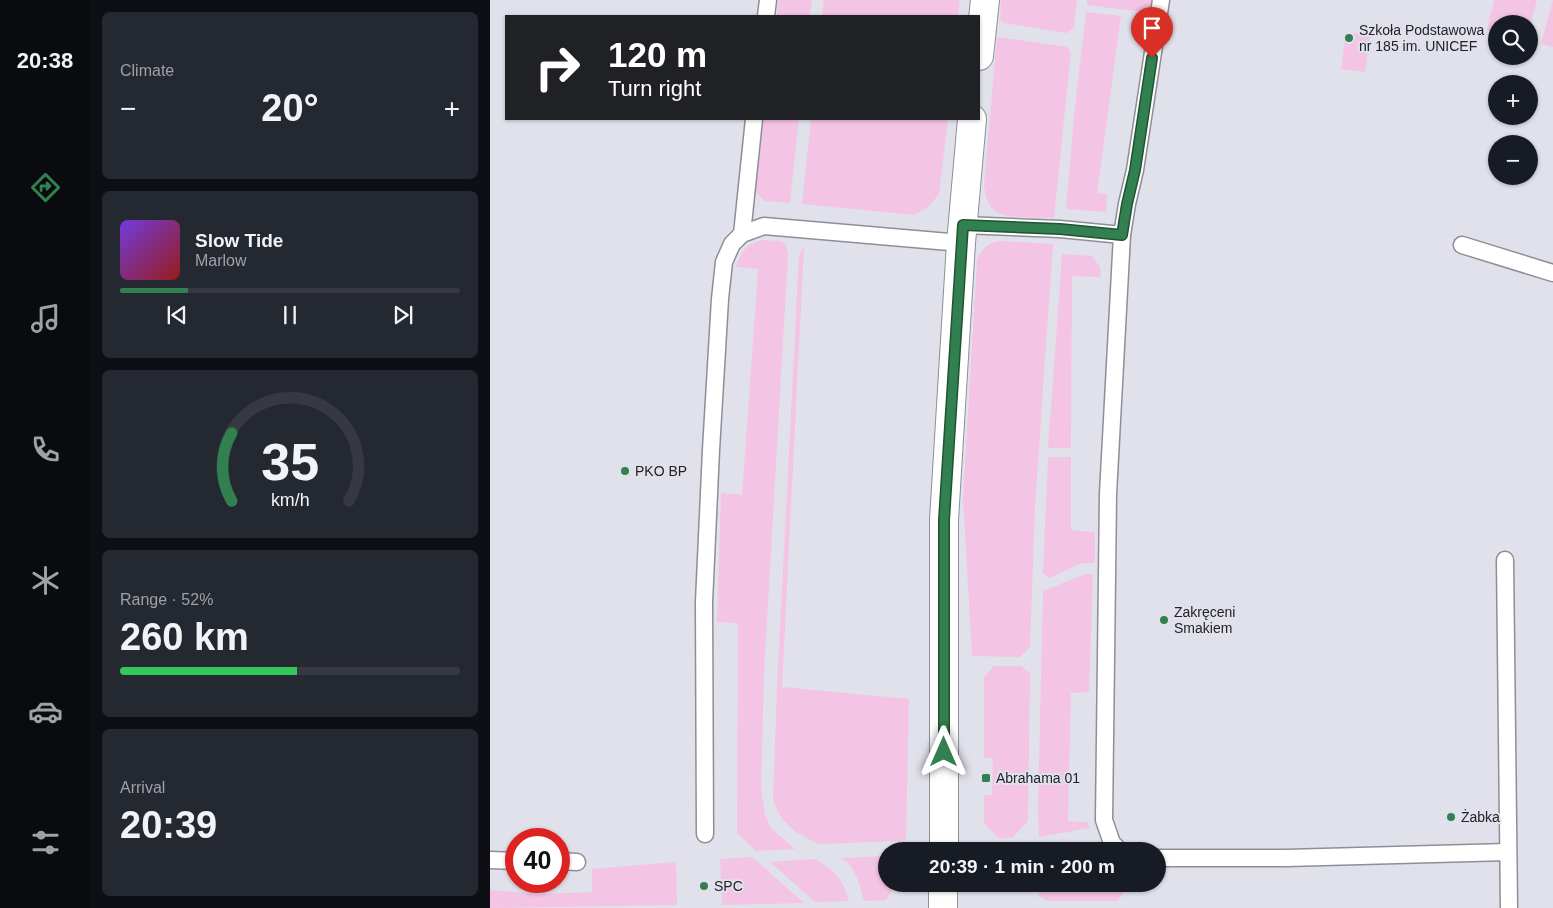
<!DOCTYPE html>
<html lang="en">
<head>
<meta charset="utf-8">
<style>
	:root { --surface:#171b24; --page:#242831; --text:#f1f3f6; --muted:#9ea1a6; --line:#363941; --accent:#32804f }
	body { margin:0; font-family:Arial,sans-serif; background:var(--page); color:var(--text); height:100vh; display:flex; flex-direction:column; font-size:19px; white-space:nowrap }
	* { box-sizing:border-box; margin:0 }
	p { font-size:16px; color:var(--muted) }
	.icon { flex:none; width:28px; height:28px; fill:none; stroke:currentColor; stroke-width:2; stroke-linecap:round; stroke-linejoin:round }
	.map { position:relative; flex:1; overflow:hidden }
	.details { display:flex; flex-direction:column; gap:12px; padding:12px; background:#0d0f14; width:400px }
	.details>* { flex:none }
	.top-card { position:absolute; left:15px; top:15px; width:475px; height:105px; border-radius:0px; box-shadow:0 1px 4px #0004; background:#202124; color:#fff; overflow:hidden }
	.fabs { position:absolute; left:998px; top:15px; display:grid; gap:10px }
	.fabs a { display:grid; place-items:center; width:50px; height:50px; border-radius:50%; background:var(--surface); box-shadow:0 1px 4px #0004; font-size:25px }
	.speed { position:absolute; left:15px; top:828px; display:flex; gap:10px; font-size:25px; font-weight:700; text-align:center }
	.speed>* { display:grid; place-content:center; width:65px; height:65px; border-radius:50%; background:var(--surface); box-shadow:0 1px 4px #0004; line-height:1 }
	.speed .limit { border:8px solid #d22; background:#fff; color:#111 }
	.pin { position:absolute; display:grid; place-items:center; width:42px; height:42px; color:#fff; margin:-51px -21px; border-radius:50% 50% 50% 0; rotate:-45deg; box-shadow:0 0 5px #0007 }
	.pin .icon { rotate:45deg }
	.me { position:absolute; width:55px; margin:-28px; rotate:0deg; stroke-linejoin:round; filter:drop-shadow(0 0 4px #0008) }
	.turn { display:flex; align-items:center; gap:18px; height:105px; padding:0 20px; font-size:22px }
	.turn .icon { width:65px; height:65px; stroke-width:2.5 }
	.turn b { display:block; font-size:35px; line-height:42px }
	.big { font-size:38px; font-weight:700; line-height:1.1 }
	.details .widget { flex:1; display:flex; flex-direction:column; justify-content:center; gap:8px; min-width:0; padding:0 18px; border-radius:8px; background:var(--page) }
	.details .dial { align-items:center; gap:0 }
	.dial svg { height:130px; overflow:visible; fill:none; stroke:var(--line); stroke-width:7; stroke-linecap:round; text-anchor:middle }
	.dial text { fill:var(--text); stroke:none }
	.song { display:flex; align-items:center; gap:15px }
	.cover { width:60px; height:60px; border-radius:8px; background:linear-gradient(135deg,hsl(260 70% 55%),hsl(0 70% 35%)) }
	.played { height:5px; border-radius:2px; background:linear-gradient(90deg,var(--accent) 20%,var(--line) 20%) }
	.keys { display:flex; justify-content:space-around; direction:ltr }
	.heat { display:flex; justify-content:space-between; align-items:center; font-size:28px; direction:ltr }
	.charge { height:8px; border-radius:4px; background:linear-gradient(90deg,#34c759 52%,var(--line) 0) }
	.trip { position:absolute; left:388px; top:842px; width:288px; height:50px; border-radius:25px; background:var(--surface); box-shadow:0 1px 4px #0004; font-weight:700; line-height:50px; text-align:center }
	main { display:flex; flex:1; min-height:0 }
	.tabs { display:flex; flex-direction:column; width:90px; justify-content:space-around; align-items:center; background:#090b0e; color:var(--muted) }
	.tabs .icon { width:35px; height:35px }
	.tabs .current { color:var(--accent) }
	.tabs b { font-size:22px; color:var(--text) }
	.map>svg:first-child { display:block }
	.green { fill:#f3c4e4 }
	.lines { fill:none; stroke-linecap:round; stroke-linejoin:round }
	.service-casing { stroke:#8e8e99; stroke-width:19 }
	.tertiary-casing { stroke:#8e8e99; stroke-width:30 }
	.service { stroke:#fff; stroke-width:16 }
	.tertiary { stroke:#fff; stroke-width:28 }
	.route-casing { stroke:#205333; stroke-width:12 }
	.route { stroke:#32804f; stroke-width:9 }
	.poi-dot { fill:#32804f; stroke:#e1e1ec; stroke-width:2 }
	.labels { text-anchor:middle; dominant-baseline:central; stroke-width:4; stroke-linejoin:round; paint-order:stroke }
	.poi-label { font-size:14px; fill:#222227; stroke:#e1e1ec; text-anchor:start }
</style>
</head>
<body>
<main>
<nav class="tabs">
<b>20:38</b>
<svg class="icon current" aria-label="directions" viewBox="0 0 24 24"><path d="M12 3l9 9-9 9-9-9zM9 14v-3h6M13 9l2 2-2 2"/></svg>
<svg class="icon" aria-label="music" viewBox="0 0 24 24"><path d="M9 18V5l10-2v13"/><circle cx="6" cy="18" r="3"/><circle cx="16" cy="16" r="3"/></svg>
<svg class="icon" aria-label="phone" viewBox="0 0 24 24"><path d="M5 4h4l2 5-3 2q2 4 5 5l2-3 5 2v4C11 20 4 13 5 4z"/></svg>
<svg class="icon" aria-label="climate" viewBox="0 0 24 24"><path d="M12 3v18M4 7l16 10M4 17L20 7"/></svg>
<svg class="icon" aria-label="car" viewBox="0 0 24 24"><path d="M5 17H2v-5l4-1 3-4h7l3 4 3 1v5h-3M9 17h6M6 11h13"/><circle cx="7" cy="17" r="2"/><circle cx="17" cy="17" r="2"/></svg>
<svg class="icon" aria-label="filters" viewBox="0 0 24 24"><path d="M4 7h16M4 17h16"/><circle cx="9" cy="7" r="2"/><circle cx="15" cy="17" r="2"/></svg>
</nav>
<section class="details">
<div class="widget"><p>Climate</p>
<div class="heat"><a>−</a><b class="big">20°</b><a>+</a></div>
</div>
<div class="widget">
<div class="song"><i class="cover"></i><div><b>Slow Tide</b><p>Marlow</p></div></div>
<div class="played"></div>
<div class="keys"><svg class="icon" aria-label="previous" viewBox="0 0 24 24"><path d="M18 5L8 12l10 7zM5 5v14"/></svg><svg class="icon" aria-label="pause" viewBox="0 0 24 24"><path d="M8 5v14M16 5v14"/></svg><svg class="icon" aria-label="next" viewBox="0 0 24 24"><path d="M6 5l10 7-10 7zM19 5v14"/></svg></div>
</div>
<div class="widget dial"><svg viewBox="0 0 100 80">
<path d="M14 69A42 42 0 1 1 86 69"/>
<path d="M14 69A42 42 0 0 1 14 27" stroke="#32804f"/>
<text x="50" y="56" font-size="32" font-weight="700">35</text>
<text x="50" y="72" font-size="11">km/h</text>
</svg></div>
<div class="widget"><p>Range · 52%</p><b class="big">260 km</b><div class="charge"></div></div>
<div class="widget"><p>Arrival</p><b class="big">20:39</b></div>
</section>
<div class="map">
<svg width="1063" height="908" viewBox="0 0 1063 908">
	<rect width="100%" height="100%" fill="#e1e1ec"/>
	<!-- green -->
	<g class="green">
		<path d="M289 0H322L320 15H287Z"/>
		<path d="M334 0H470L468 16 332 15Z"/>
		<path d="M511 0H587L584 28 577 33 513 23 510 19Z"/>
		<path d="M597 0H661L660 13 597 5Z"/>
		<path d="M1004 0H1047L1039 30V24H1006V32L997 30Z"/>
		<path d="M1063 0V47L1051 44Z"/>
		<path d="M596 12 631 16 607 193 617 194 616 212 576 209 584 116Z"/>
		<path d="M856 32 880 35 875 72 851 69Z"/>
		<path d="M507 37 577 47 581 52 564 218C553 218 542 217 531 217 506 216 497 211 494 185Z"/>
		<path d="M273 119H309L300 203 275 201 264 190Z"/>
		<path d="M321 119H458L449 194 437 208 424 215 312 204Z"/>
		<path d="M274 240 291 241 296 245 298 254 274 674 271 789 275 814 281 828 305 849 266 851 247 833 248 623 227 622 231 493 252 495 268 269 246 267C252 250 257 243 274 240Z"/>
		<path d="M511 241 563 244 545 506 540 647 530 657 482 656 473 498 487 260C492 248 498 242 511 241Z"/>
		<path d="M314 246 292 687 419 699 416 839 410 841 328 844 306 832 293 820 288 812 283 800 287 688 309 255Z"/>
		<path d="M572 254 602 256 610 267 611 277 582 276 581 448H558Z"/>
		<path d="M558 457H581V530L605 532V563H592L559 578 553 573Z"/>
		<path d="M595 574H603L599 692 581 693 578 821 597 822 600 828 549 837 548 808 553 591Z"/>
		<path d="M504 666H531L540 673 538 821 522 838H508L494 823V795H502L503 758H494V677Z"/>
		<path d="M396 856V884H406L396 900 374 901C369 885 367 868 352 858Z"/>
		<path d="M262 857 314 903 232 905 230 859Z"/>
		<path d="M325 859C345 871 353 879 359 901L325 902 280 862Z"/>
		<path d="M186 862 187 905 0 908V890L50 894 102 892V869Z"/>
		<path d="M549 884H633L634 893 626 901H557L549 896Z"/>
	</g>
	<g class="lines">
		<!-- service casing -->
		<g class="service-casing">
			<g id="service">
				<path d="M276 16 278 0"/>
				<path d="M473 225 570 229 632 235"/>
				<path d="M252 234 264 119"/>
				<path d="M972 245 1063 273"/>
				<path d="M1015 560 1019 908"/>
				<path d="M215 834 214 602 221 450 230 299 234 262 242 244 252 234 274 226 471 243"/>
				<path d="M630 851 622 843 614 820 618 494 632 235 637 204 645 170 671 0"/>
				<path d="M666 858H796L1018 852"/>
				<path d="M0 860 26 861"/>
				<path d="M69 861 87 862"/>
			</g>
		</g>
		<!-- tertiary casing -->
		<g class="tertiary-casing">
			<g id="tertiary">
				<path d="M489 56 495 0"/>
				<path d="M454 851V520L471 243 482 119"/>
				<path d="M453 908V884"/>
			</g>
		</g>
		<!-- service -->
		<use href="#service" class="service"/>
		<!-- tertiary -->
		<use href="#tertiary" class="tertiary"/>
	</g>
	<g class="lines">
		<!-- route casing -->
		<g class="route-casing">
			<path id="route" d="M454 752V520L473 225 570 229 632 235 637 204 645 170 662 58"/>
		</g>
		<!-- route -->
		<use href="#route" class="route"/>
	</g>
	<!-- markers -->
	<g class="poi-dot">
		<circle cx="859" cy="38" r="5"/>
		<circle cx="135" cy="471" r="5"/>
		<circle cx="674" cy="620" r="5"/>
		<rect x="491" y="773" width="10" height="10" rx="2.5"/>
		<circle cx="961" cy="817" r="5"/>
		<circle cx="214" cy="886" r="5"/>
	</g>
	<g class="labels">
		<!-- poi labels -->
		<g class="poi-label">
			<text x="869" y="30">Szkoła Podstawowa<tspan x="869" dy="16">nr 185 im. UNICEF</tspan></text>
			<text x="145" y="471">PKO BP</text>
			<text x="684" y="612">Zakręceni<tspan x="684" dy="16">Smakiem</tspan></text>
			<text x="506" y="778">Abrahama 01</text>
			<text x="971" y="817">Żabka</text>
			<text x="224" y="886">SPC</text>
		</g>
	</g>
</svg>
<div class="fabs">
<a><svg class="icon" aria-label="search" viewBox="0 0 24 24"><circle cx="10" cy="10" r="6"/><path d="M15 15l6 6"/></svg></a>
<a>+</a>
<a>−</a>
</div>
<div class="speed"><div class="limit">40</div></div>
<div class="pin" style="left:662px;top:58px;background:#d93025"><svg class="icon" aria-label="arrive" viewBox="0 0 24 24"><path d="M6 21V4h12l-3 4 3 4H6"/></svg></div>
<svg class="me" style="left:454px;top:752px" viewBox="-20 -20 40 40"><path d="M0-17L14 15 0 8-14 15z" fill="#32804f" stroke="#fff" stroke-width="4"/></svg>
<div class="trip">20:39 · 1 min · 200 m</div>
<div class="top-card">
<div class="turn"><svg class="icon" aria-label="right" viewBox="0 0 24 24"><path d="M7 20v-9h11M14 6l5 5-5 5"/></svg><div><b>120 m</b>Turn right</div></div>
</div>
</div>
</main>
</body>
</html>
